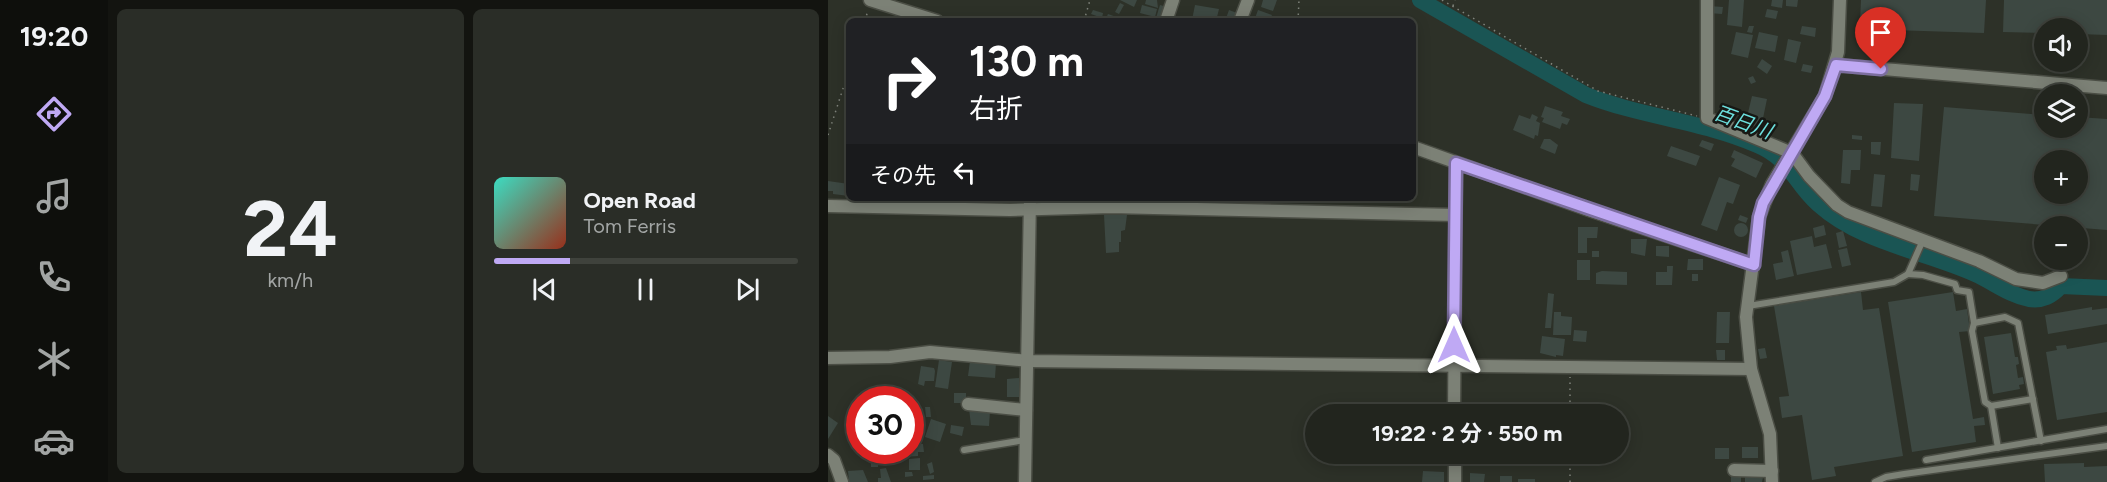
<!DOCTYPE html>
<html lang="ja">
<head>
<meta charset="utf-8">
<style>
	:root { --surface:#22251e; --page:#2a2d27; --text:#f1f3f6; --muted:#a2a5a4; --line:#3f423c; --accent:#bfa9f4 }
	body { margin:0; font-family:Figtree,"Noto Sans JP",sans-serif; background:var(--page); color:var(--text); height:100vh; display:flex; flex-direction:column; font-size:22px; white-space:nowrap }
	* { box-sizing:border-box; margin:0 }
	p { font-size:20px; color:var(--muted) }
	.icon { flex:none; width:33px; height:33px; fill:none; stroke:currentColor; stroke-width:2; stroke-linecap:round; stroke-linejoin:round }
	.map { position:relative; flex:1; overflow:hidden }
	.details { display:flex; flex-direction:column; gap:9px; padding:9px; background:#131410; width:720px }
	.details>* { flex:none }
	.guide { position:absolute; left:18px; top:18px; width:570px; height:183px; border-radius:9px; box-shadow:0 3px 15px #0003,0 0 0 2px var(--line); background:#202124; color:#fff; overflow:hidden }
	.fabs { position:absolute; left:1206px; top:18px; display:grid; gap:12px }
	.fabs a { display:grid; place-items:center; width:54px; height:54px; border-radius:50%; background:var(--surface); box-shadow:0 3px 15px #0003,0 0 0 2px var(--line); font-size:30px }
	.speed { position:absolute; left:18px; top:386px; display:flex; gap:12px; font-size:30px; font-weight:700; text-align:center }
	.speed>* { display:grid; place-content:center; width:78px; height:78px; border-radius:50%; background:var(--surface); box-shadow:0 3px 15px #0003,0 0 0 2px var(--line); line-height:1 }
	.speed .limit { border:9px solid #d22; background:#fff; color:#111 }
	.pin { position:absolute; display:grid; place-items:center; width:51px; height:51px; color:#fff; margin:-62px -26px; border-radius:50% 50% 50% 0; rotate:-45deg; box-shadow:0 0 6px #0007 }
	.pin .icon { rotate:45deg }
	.me { position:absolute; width:66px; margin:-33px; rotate:0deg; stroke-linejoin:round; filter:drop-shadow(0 0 4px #0008) }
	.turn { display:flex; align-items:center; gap:21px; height:126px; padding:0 24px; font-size:27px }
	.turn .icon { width:78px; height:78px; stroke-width:2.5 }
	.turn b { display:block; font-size:42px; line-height:51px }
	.then { display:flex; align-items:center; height:57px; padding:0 24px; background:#0003; gap:12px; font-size:22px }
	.details .tile { flex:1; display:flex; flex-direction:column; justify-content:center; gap:9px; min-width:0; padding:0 21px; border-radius:9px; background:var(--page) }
	.details .dial { align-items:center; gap:0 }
	.dial b { font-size:78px; line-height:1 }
	.song { display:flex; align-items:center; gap:18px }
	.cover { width:72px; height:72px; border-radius:9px; background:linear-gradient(135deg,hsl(170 70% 55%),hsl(10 70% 35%)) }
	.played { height:6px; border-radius:3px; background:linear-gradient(90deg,var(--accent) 25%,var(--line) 25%) }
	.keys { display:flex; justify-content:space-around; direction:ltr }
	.details .tiles { flex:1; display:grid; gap:9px; grid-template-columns:repeat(2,1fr) }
	.trip { position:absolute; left:477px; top:404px; width:324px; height:60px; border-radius:30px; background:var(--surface); box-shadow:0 3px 15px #0003,0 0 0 2px var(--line); font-weight:700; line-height:60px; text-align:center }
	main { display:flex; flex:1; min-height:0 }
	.tab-bar { display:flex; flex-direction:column; width:108px; justify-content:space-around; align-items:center; background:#0e0f0c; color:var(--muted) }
	.tab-bar .icon { width:42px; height:42px }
	.tab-bar .current { color:var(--accent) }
	.tab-bar b { font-size:27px; color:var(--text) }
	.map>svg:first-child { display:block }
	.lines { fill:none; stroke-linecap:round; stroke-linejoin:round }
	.river { stroke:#1a5554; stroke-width:16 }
	.building { fill:#3d4842; fill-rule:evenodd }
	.lane-casing { stroke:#4b4e45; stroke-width:9 }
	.street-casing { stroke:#4b4e45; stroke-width:15 }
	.path { stroke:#7f837b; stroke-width:1.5; stroke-dasharray:1.5 4.5; stroke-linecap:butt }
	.lane { stroke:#7c8176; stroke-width:6 }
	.street { stroke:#7c8176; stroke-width:12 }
	.route-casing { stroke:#7c6e9f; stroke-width:15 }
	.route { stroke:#bfa9f4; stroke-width:10 }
	.labels { text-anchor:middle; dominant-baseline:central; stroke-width:5; stroke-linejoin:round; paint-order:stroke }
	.water-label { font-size:20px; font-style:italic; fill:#6cdfdd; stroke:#171814 }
</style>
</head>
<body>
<main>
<nav class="tab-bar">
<b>19:20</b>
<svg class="icon current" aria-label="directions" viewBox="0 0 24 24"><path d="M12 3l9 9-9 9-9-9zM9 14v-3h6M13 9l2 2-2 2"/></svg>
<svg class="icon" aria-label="music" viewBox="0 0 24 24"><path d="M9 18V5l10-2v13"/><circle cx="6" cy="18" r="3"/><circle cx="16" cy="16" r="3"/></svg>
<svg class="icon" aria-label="phone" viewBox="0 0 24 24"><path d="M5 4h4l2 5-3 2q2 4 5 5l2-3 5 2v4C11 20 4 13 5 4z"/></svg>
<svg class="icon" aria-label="climate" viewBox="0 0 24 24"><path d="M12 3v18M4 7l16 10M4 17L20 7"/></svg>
<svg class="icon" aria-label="car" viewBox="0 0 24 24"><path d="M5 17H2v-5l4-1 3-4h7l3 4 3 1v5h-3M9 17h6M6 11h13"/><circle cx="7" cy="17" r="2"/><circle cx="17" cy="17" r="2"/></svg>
</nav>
<section class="details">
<div class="tiles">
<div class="tile dial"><b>24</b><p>km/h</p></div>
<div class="tile">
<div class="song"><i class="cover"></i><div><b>Open Road</b><p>Tom Ferris</p></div></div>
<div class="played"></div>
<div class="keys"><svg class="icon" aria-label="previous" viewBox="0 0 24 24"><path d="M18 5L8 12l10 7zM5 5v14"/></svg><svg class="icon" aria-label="pause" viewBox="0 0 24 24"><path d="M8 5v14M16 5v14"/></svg><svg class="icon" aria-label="next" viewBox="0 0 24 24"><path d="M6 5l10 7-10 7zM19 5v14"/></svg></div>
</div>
</div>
</section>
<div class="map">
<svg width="1279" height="482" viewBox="0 0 1279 482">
	<rect width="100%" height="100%" fill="#2d3128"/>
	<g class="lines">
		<!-- river -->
		<path class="river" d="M592 0 758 95C813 117 874 121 929 145 963 159 966 183 990 204 1033 243 1096 251 1147 274 1165 282 1181 295 1201 299 1215 301 1224 296 1233 286L1279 288"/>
	</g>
	<!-- building -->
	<g class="building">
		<path d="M292 0H309L306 7Z"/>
		<path d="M318 0H329L330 8 317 4Z"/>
		<path d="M435 0H449L445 11 433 7Z"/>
		<path d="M901 0H916L914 27 899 25Z"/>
		<path d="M944 0H955L954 8 943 6Z"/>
		<path d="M958 0H970L969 7 958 6Z"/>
		<path d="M1033 0H1158L1156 33 1065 30V47L1031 45Z"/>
		<path d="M1176 0H1279V35L1250 34V28H1216V33L1175 32Z"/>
		<path d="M292 3 296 5 291 14 287 12Z"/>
		<path d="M314 5 329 9 327 17 312 13Z"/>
		<path d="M332 5 339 7 336 20 328 18Z"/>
		<path d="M367 5 391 9 388 21 364 20Z"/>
		<path d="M881 6 895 7 894 14 880 13Z"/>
		<path d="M939 9 950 11 948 19 937 17Z"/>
		<path d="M265 10 275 13 274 18 263 14Z"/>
		<path d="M401 10 409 13 406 21H397Z"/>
		<path d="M430 10 444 15 441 21H426Z"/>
		<path d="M280 14 300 21H277Z"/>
		<path d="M348 17 362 20V21H347Z"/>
		<path d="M921 26H926L924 33 919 32Z"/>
		<path d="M974 26 988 28 987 37 972 34Z"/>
		<path d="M908 32 925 35 920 58 903 54Z"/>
		<path d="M931 32 950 36 947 52 927 48Z"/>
		<path d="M960 39 973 42 968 63 956 60Z"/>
		<path d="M934 59 944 66 939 74 929 67Z"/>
		<path d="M975 64 985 66 983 73 973 71Z"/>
		<path d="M925 76 928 82 923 84 920 78Z"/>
		<path d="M924 96 939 99 933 128 921 125 923 118 919 117Z"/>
		<path d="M1066 103 1095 104 1091 161 1063 158Z"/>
		<path d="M717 106 735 112 733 116 742 119 739 125 734 123 732 129 714 122 716 118 713 117Z"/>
		<path d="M1116 107 1216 115V128H1250V117L1279 119V230L1106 216ZM1216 160H1250V194H1216Z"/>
		<path d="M704 114 710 117 708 121 712 123 710 136 707 135 706 139 685 130 691 115 702 119Z"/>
		<path d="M1024 135 1034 136V140L1024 139Z"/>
		<path d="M716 139H722L730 145 727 154 712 148Z"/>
		<path d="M874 140 886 144 883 151 871 146Z"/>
		<path d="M1043 142H1053L1052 155 1043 154Z"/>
		<path d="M843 146 872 156 868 166 839 156Z"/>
		<path d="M906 150 935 163 928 178 903 166 907 159 903 157Z"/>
		<path d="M1015 150H1033L1032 170H1023L1022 184 1013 183Z"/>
		<path d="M1046 174 1057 175 1054 207 1043 206Z"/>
		<path d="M1083 174 1092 175 1090 191 1082 190Z"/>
		<path d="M891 177 912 185 905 204 899 202 889 231 873 225Z"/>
		<path d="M0 181 21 184V196L5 194V191H0Z"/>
		<rect x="143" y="198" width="12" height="5"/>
		<path d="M276 215H299L297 230 293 231V242H291V252L278 253Z"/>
		<path d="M912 215 920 218 918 223 910 220Z"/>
		<circle cx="913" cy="230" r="7"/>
		<path d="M996 225 998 235 987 238 985 228Z"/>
		<path d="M750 227H770L769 238H759V253H750Z"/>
		<path d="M1015 231 1019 246 1011 248 1008 233Z"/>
		<path d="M984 236 986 247 998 244 1004 268 969 275 962 241Z"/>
		<path d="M803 239H819L817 256 803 253Z"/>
		<path d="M828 246H841V257L828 256Z"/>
		<path d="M1019 248 1023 265 1014 267 1010 250Z"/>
		<path d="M960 250 966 276 948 280 945 264 955 262 953 252Z"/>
		<rect x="764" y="251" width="7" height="6"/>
		<path d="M860 259H875V270H859Z"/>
		<rect x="749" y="260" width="13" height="20"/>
		<path d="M839 266H845L844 285H828V272H839Z"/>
		<path d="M774 271 799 272V285L768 284V273Z"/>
		<rect x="864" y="274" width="6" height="7"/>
		<path d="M1033 292 1035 310 1051 308 1075 456 1006 467 1008 476 984 480 974 415 954 418 951 397 961 396 946 306Z"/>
		<path d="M1125 292 1128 311 1139 309 1142 331 1131 332 1145 419 1156 417 1157 425 1146 426 1148 442 1084 452 1060 302Z"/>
		<path d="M720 293 726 294 723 328H717Z"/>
		<path d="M1264 307V310L1279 308V324L1220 334 1217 315Z"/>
		<path d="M726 312H733V316L744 317 743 335H725Z"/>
		<path d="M889 312H902L901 343H888Z"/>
		<path d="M746 330 759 331 758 342 745 341Z"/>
		<path d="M1183 333 1187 357H1190L1191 364 1188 365 1190 378 1195 377 1196 384 1191 385 1192 389 1165 394 1156 337Z"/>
		<path d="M714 336 737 339 735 356 728 355V357L712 353Z"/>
		<path d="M1279 342V412L1229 420 1218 352 1229 350 1228 346 1238 345 1239 349Z"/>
		<path d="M937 348 939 358 932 359 930 349Z"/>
		<path d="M888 350H897V360H889Z"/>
		<path d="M111 360 124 362 120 389 107 387Z"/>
		<path d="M142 361 168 363 167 378 140 376Z"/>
		<path d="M93 366 106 368 107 371 106 381H97L96 386 90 384Z"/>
		<path d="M191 378V397H179V379Z"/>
		<rect x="126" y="393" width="12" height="10"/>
		<path d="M97 407H102L103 417H98Z"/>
		<path d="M141 409 162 411 161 426 143 425Z"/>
		<path d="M0 416 10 423 0 439Z"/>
		<path d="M103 419 118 424 112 442 97 437Z"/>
		<path d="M123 425 136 427 134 436 122 433Z"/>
		<path d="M26 436 32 437V443L25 441Z"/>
		<path d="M82 443 95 444 96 452H90V456L74 457V453L55 455V450H82Z"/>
		<rect x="914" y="447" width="16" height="11"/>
		<rect x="887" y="448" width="14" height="11"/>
		<path d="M589 453H612V457L589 456Z"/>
		<path d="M634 453H683V462H633Z"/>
		<path d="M92 458V470H81V459Z"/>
		<path d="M50 461V467H43V462Z"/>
		<path d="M104 462 106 472 102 474 99 464Z"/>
		<path d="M1256 463V467L1279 466V482H1217L1216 464Z"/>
		<path d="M58 468 63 482H50V478H53L52 469Z"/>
		<path d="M35 470 40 482H21L20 471Z"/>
		<path d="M595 471 616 472V482H594Z"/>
		<path d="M77 472H84L85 476 77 477Z"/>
		<path d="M642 473 657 474 656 482H642Z"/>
		<path d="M106 475V479L95 480V476Z"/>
		<rect x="672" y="476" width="12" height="6"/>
		<rect x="903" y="477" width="10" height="5"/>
		<path d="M917 477H935L934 482H917Z"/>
		<rect x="690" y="479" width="17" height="3"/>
	</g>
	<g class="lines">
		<!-- lane casing -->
		<g class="lane-casing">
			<g id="lane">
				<path d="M1080 274 1095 275 1127 284 1129 290 1141 292 1146 323 1144 331 1157 402 1163 406 1170 448"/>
				<path d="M920 306 1066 282 1080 274 1095 240"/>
				<path d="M1146 323 1177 317 1190 323 1213 441"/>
				<path d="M1163 406 1205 399"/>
				<path d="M136 450 197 440"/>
				<path d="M1098 460 1279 429"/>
				<path d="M1047 482 1058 477 1076 474 1279 446"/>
			</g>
		</g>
		<!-- street casing -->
		<g class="street-casing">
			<g id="street">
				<path d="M42 0 109 21"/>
				<path d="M879 0V118L964 153 981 176 1009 205 1020 212 1151 261 1188 279 1215 283 1233 276"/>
				<path d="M338 21 345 0"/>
				<path d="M412 21 420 0"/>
				<path d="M1008 65 1279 88"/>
				<path d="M585 147 761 210 926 265"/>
				<path d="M0 206 182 210 283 207 627 215"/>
				<path d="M0 358 62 357 102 352 201 361 923 369"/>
				<path d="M140 404 198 410"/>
				<path d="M626 414 628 163"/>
				<path d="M627 453V482"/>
				<path d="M0 455 6 460 14 482"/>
				<path d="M906 470 944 471"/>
				<path d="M197 482 202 198"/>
				<path d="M944 482 942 434 923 369 918 317 931 217 944 184 997 96 1010 52 1012 0"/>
			</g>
		</g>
		<!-- path -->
		<g class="path">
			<path d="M614 0 770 91 869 116"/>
			<path d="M625 6 627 0"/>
			<path d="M37 21 40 10"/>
			<path d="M256 21 262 0"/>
			<path d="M470 21 471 0"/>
			<path d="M0 135 21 70"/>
			<path d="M742 414V377"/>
			<path d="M742 482V453"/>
		</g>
		<!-- lane -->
		<use href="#lane" class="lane"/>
		<!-- street -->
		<use href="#street" class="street"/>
	</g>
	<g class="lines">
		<!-- route casing -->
		<g class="route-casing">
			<path id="route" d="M626 345 628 163 926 265 931 217 935 203 997 96 1008 65 1053 69"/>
		</g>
		<!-- route -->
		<use href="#route" class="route"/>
	</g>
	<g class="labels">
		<!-- water labels -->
		<g class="water-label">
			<text transform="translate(915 122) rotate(20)">百日川</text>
		</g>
	</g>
</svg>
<div class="fabs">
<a><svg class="icon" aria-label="sound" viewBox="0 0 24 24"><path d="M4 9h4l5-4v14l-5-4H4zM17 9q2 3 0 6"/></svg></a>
<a><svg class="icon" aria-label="layers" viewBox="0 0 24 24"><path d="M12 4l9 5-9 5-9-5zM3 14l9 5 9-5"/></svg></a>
<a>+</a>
<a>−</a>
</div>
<div class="speed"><div class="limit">30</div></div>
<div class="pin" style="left:1053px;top:69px;background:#d93025"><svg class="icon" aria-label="arrive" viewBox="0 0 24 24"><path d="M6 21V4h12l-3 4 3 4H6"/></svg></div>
<svg class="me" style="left:626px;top:345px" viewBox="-20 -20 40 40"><path d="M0-17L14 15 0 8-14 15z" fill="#bfa9f4" stroke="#fff" stroke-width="4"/></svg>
<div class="trip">19:22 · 2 分 · 550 m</div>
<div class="guide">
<div class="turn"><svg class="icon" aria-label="right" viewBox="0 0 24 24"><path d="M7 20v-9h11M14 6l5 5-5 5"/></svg><div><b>130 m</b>右折</div></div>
<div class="then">その先<svg class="icon" aria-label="left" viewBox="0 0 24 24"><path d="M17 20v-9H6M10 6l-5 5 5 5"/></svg></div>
</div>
</div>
</main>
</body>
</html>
